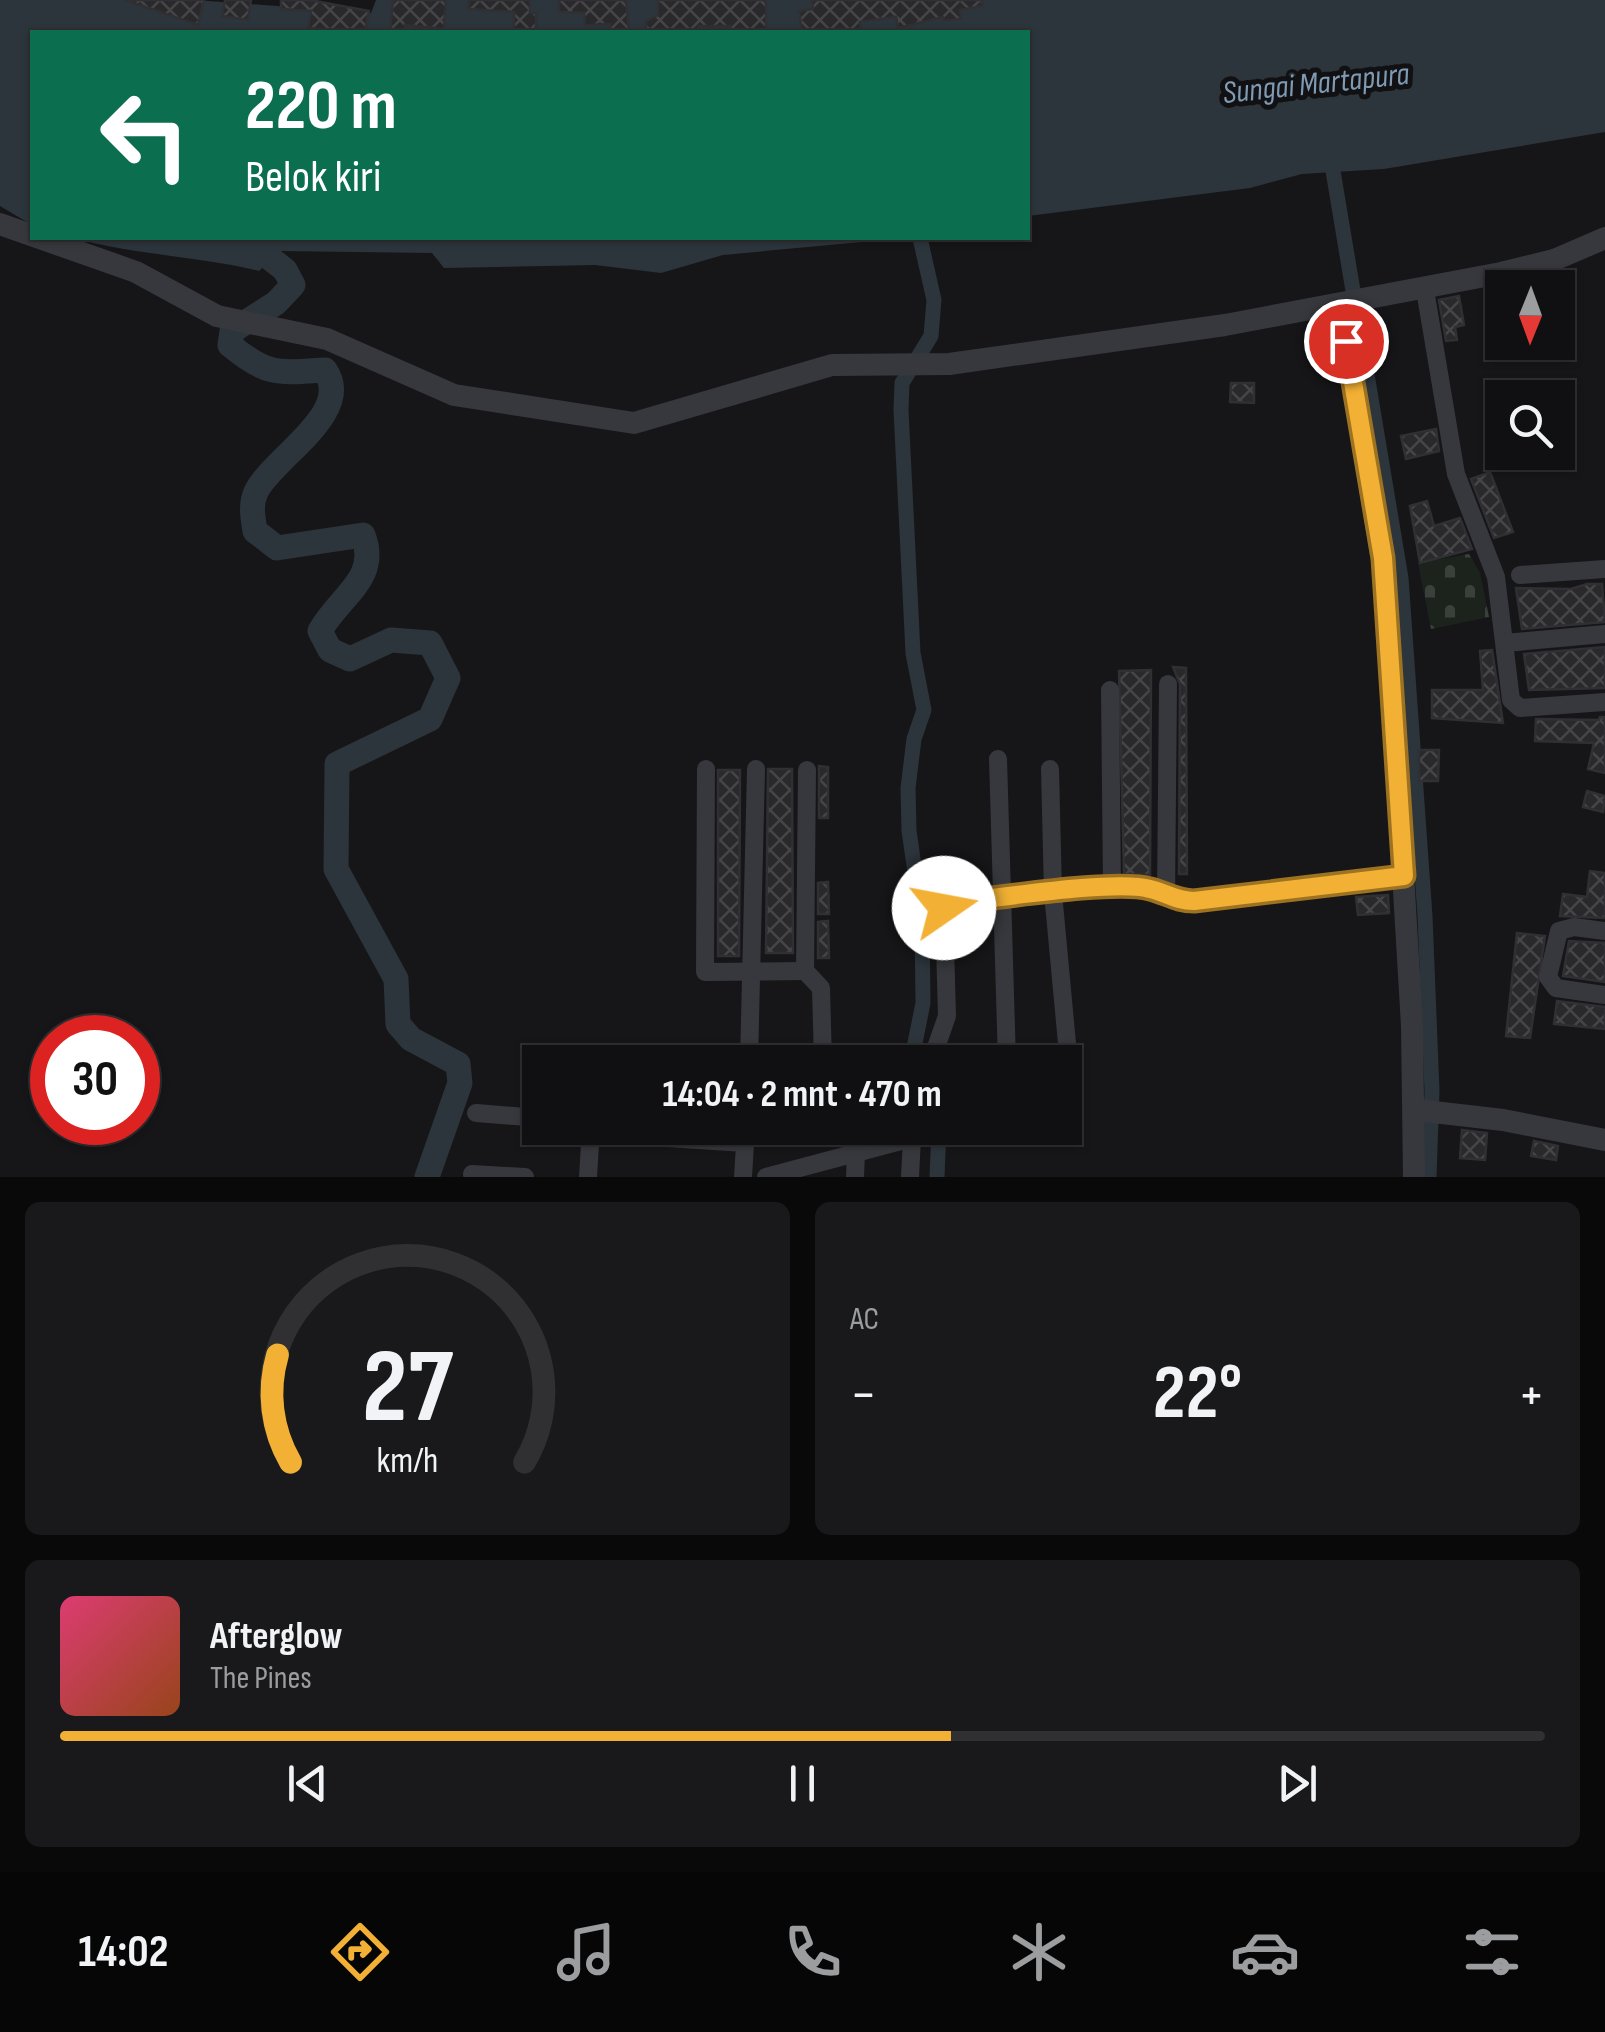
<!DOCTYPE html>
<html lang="id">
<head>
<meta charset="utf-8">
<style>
	:root { --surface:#101012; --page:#19191b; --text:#f1f3f6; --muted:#9c9d9f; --line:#303032; --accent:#f2b134 }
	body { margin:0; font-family:"Sofia Sans Condensed",sans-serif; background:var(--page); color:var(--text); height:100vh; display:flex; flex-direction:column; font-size:38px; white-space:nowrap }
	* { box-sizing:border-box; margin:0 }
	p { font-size:32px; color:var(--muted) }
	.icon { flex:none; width:55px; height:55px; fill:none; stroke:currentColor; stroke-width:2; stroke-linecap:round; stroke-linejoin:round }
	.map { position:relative; height:1177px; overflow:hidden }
	.side { display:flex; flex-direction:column; gap:25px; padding:25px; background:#09090a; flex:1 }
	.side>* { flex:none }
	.top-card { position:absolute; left:30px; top:30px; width:1000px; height:210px; border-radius:0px; box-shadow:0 2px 8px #0004,0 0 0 2px var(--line); background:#0b6e4f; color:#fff; overflow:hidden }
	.needle { width:65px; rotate:181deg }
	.buttons { position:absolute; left:1485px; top:270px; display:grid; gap:20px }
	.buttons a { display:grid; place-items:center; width:90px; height:90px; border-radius:0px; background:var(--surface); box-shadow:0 2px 8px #0004,0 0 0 2px var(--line); font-size:50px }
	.speed { position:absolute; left:30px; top:1015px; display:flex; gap:20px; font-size:50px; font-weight:700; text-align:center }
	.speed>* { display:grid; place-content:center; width:130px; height:130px; border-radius:50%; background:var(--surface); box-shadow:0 2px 8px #0004,0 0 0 2px var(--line); line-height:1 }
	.speed .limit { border:15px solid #d22; background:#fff; color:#111 }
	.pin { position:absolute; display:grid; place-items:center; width:85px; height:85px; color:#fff; margin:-42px; border:5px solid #fff; border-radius:50%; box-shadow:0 2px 10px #0007 }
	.me { position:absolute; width:110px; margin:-55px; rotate:78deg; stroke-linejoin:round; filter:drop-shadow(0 0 8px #0008) }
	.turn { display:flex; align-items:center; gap:35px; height:210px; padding:0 50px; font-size:45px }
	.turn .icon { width:130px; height:130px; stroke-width:2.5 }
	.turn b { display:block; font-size:70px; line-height:85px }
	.big { font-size:75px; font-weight:700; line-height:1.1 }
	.side .tile { flex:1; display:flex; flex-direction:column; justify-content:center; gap:15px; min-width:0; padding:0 35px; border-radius:15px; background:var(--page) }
	.side .dial { align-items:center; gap:0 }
	.dial svg { height:260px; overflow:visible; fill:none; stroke:var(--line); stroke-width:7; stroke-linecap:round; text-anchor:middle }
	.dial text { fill:var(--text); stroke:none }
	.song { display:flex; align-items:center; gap:30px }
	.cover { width:120px; height:120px; border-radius:15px; background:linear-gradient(135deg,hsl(340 70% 55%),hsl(20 70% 35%)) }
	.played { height:10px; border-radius:5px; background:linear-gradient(90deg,var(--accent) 60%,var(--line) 60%) }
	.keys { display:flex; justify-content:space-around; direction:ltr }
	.heat { display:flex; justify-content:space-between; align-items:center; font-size:55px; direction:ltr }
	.side .tiles { flex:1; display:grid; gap:25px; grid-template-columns:1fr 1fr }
	.tile:last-child { grid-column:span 2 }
	.trip { position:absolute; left:522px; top:1045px; width:560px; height:100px; border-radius:0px; background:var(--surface); box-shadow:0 2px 8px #0004,0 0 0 2px var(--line); font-weight:700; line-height:100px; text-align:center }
	.menu { display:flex; height:160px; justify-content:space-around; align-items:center; background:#060607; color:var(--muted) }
	.menu .icon { width:70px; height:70px }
	.menu .current { color:var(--accent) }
	.menu b { font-size:45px; color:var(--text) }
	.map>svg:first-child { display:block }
	.cemetery { fill:url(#cemetery-stones) }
	.water { fill:#2c353c }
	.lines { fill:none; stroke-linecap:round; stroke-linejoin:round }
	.canal { stroke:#2c353c; stroke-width:15 }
	.river { stroke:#2c353c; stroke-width:25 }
	.building { fill:url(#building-cross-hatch); stroke:#303034; stroke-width:2.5 }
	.minor { stroke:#37383d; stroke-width:18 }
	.tertiary { stroke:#37383d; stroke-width:22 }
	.route-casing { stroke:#9d7322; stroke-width:25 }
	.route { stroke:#f2b134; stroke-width:18 }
	.labels { text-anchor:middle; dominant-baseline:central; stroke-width:10; stroke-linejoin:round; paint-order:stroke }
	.water-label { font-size:32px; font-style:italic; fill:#7f9bb3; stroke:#111113 }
</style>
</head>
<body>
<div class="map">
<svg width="1605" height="1177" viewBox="0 0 1605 1177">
	<defs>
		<pattern id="cemetery-stones" width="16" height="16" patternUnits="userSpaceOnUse" patternTransform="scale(2.5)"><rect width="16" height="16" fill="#1c231d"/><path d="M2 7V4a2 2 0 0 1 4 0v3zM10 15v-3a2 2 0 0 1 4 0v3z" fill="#3a403c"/></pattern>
		<pattern id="building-cross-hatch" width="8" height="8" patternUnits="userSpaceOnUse" patternTransform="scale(2.5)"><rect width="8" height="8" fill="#29292c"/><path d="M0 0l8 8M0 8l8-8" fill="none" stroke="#454548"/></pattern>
	</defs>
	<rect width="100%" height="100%" fill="#161618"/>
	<!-- cemetery -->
	<path class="cemetery" d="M1469 554 1480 573 1489 617 1431 629 1418 563Z"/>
	<!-- water -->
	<g class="water">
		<path d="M0 0H195L371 13 376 0H1605V132L1384 169 1302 174 1250 188 1028 216V32H32V225L0 206Z"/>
		<path d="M74 238H905L723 255 661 273 595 265 444 268 432 253 281 251 259 271C198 256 134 255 74 238Z"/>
	</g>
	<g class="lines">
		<!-- canal -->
		<g class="canal">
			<path d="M1330 153 1401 578 1425 916 1432 1091 1429 1177"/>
			<path d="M920 238 934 300 931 336 902 383 901 410 913 653 924 710 914 739 908 788 909 831 922 920 923 1003 914 1048 935 1062"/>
			<path d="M937 1177 939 1128"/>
		</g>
		<!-- river -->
		<path class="river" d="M262 238V252L285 270 293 285 276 303 232 331 230 345C267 376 278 373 325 370 355 413 272 458 256 492 250 505 253 518 255 531L277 548 363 535C380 579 339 596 320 631L330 650 350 659 391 640 430 643 448 678 430 719 337 764 336 869 396 979 398 1024 411 1039 458 1064 460 1083 427 1177"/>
	</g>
	<!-- building -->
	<g class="building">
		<path d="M125 0H204L198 25Z"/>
		<path d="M225 0H251L248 20 222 16Z"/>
		<path d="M281 0H310L369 11 365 32 308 28 311 11 281 9Z"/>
		<path d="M393 0H446L444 29 405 25V32H390Z"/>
		<path d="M469 0H530V13H536V32H514V12L468 9Z"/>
		<path d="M559 0H626L629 31 610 32V24L585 25 584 13 559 12Z"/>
		<path d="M658 0H766V32L730 31V26H698V32H646V21L658 15Z"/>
		<path d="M812 0H982L983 6 960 10 961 19 944 21 943 17 898 28 896 17 860 22 861 30 847 32H802L799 11 813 9Z"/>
		<path d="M1459 296 1464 325 1455 327 1457 340 1446 341 1439 300Z"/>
		<path d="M1231 383H1254V403L1230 402Z"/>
		<path d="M1436 429 1439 451 1406 459 1401 436Z"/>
		<path d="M1490 472 1513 532 1494 538 1471 479Z"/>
		<path d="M1427 501 1434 526 1460 518 1472 549 1420 563 1410 506Z"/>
		<path d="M1587 584H1602L1605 622 1522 629 1516 588 1571 589Z"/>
		<path d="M1605 647V688L1529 690 1524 654Z"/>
		<path d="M1492 650 1503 723 1432 718V690H1483L1480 651Z"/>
		<path d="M1173 667 1186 668 1187 874H1179L1180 684Z"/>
		<path d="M1151 670 1150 875 1124 874 1119 671Z"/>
		<path d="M1600 717H1605V773L1588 769 1594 743 1535 741 1536 719 1599 720Z"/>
		<path d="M1419 750H1439L1438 781H1419Z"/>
		<path d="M819 766 828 767V818H819Z"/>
		<path d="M768 769H792L793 953H766Z"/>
		<path d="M718 770H740L739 956H718Z"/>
		<path d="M1587 791 1605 796 1603 812 1583 807Z"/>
		<path d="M1590 871 1605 873V918L1560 916 1563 894 1587 897Z"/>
		<path d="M828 882 829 914H818V883Z"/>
		<path d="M1388 895 1389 913 1358 915 1356 897Z"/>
		<path d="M828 921 829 958H818V922Z"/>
		<path d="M1517 933 1545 936 1530 1038 1506 1036Z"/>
		<path d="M1569 941 1605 943V982L1563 976Z"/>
		<path d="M1557 1001 1605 1007V1029L1554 1024Z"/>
		<path d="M1462 1130 1487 1133 1485 1160 1460 1158Z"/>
		<path d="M1534 1141 1558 1146 1556 1160 1531 1156Z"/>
	</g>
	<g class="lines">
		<!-- minor -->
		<g class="minor">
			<path d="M1425 290 1456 474 1496 577 1511 700 1520 708 1605 702"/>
			<path d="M1520 575 1605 569"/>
			<path d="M1505 643 1605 634"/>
			<path d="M1110 690 1112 888"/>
			<path d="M998 759 1007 1062"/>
			<path d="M706 769 705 972 805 971"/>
			<path d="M1050 769 1053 893 1068 1054"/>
			<path d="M807 770 805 971 821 988 823 1062"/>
			<path d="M1166 897 1168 684"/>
			<path d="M1605 931 1574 927 1559 931 1548 977 1556 988 1605 995"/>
			<path d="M749 1062 756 769"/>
			<path d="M931 1062 947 1016 944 909 950 903C994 899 1114 879 1150 889 1167 893 1176 901 1194 901L1404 876"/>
			<path d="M476 1113 540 1118"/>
			<path d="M590 1133 745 1143"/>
			<path d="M472 1174 525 1177"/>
			<path d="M588 1177 591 1128"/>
			<path d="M743 1177 746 1128"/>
			<path d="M766 1177 912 1138 910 1177"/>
			<path d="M855 1177 856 1153"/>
		</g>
		<!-- tertiary -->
		<g class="tertiary">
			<path d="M0 224 136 272 217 316 327 339 454 395 634 423 832 365 949 364 1225 325 1501 273 1554 260 1605 238"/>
			<path d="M1340 305 1386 586 1412 1026 1414 1177"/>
			<path d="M1416 1110 1503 1120 1605 1140"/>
		</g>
	</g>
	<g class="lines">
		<!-- route casing -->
		<g class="route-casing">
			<path id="route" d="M944 908 950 903C993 899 1115 879 1150 889 1167 893 1176 901 1194 901L1404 876 1383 558 1346 341"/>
		</g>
		<!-- route -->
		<use href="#route" class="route"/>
	</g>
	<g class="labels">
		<!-- water labels -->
		<g class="water-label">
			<text transform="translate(1316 84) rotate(-6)">Sungai Martapura</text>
		</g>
	</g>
</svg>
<div class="buttons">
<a><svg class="needle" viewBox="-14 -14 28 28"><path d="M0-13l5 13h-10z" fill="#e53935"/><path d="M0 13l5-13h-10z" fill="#9c9d9f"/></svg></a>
<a><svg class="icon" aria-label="search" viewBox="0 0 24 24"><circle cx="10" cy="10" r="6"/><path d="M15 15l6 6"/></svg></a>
</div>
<div class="speed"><div class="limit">30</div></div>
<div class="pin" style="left:1346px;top:341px;background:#d93025"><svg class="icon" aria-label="arrive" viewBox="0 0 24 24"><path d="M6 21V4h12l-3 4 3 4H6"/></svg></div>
<svg class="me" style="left:944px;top:908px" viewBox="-20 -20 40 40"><circle r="19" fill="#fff"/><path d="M0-13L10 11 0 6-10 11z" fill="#f2b134"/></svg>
<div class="trip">14:04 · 2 mnt · 470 m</div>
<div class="top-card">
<div class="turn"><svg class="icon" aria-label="left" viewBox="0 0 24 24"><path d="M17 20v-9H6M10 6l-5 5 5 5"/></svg><div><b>220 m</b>Belok kiri</div></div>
</div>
</div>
<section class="side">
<div class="tiles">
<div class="tile dial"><svg viewBox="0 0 100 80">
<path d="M14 69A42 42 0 1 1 86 69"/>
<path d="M14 69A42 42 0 0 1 10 36" stroke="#f2b134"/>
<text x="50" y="56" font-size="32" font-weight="700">27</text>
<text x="50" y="72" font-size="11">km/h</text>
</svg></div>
<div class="tile"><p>AC</p>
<div class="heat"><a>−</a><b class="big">22°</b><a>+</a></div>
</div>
<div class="tile">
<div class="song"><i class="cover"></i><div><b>Afterglow</b><p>The Pines</p></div></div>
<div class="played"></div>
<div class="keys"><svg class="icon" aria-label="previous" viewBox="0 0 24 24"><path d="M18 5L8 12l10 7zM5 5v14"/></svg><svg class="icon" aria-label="pause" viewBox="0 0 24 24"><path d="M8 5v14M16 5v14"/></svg><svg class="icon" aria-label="next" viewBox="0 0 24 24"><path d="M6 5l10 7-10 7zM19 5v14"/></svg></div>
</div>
</div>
</section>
<nav class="menu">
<b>14:02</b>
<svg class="icon current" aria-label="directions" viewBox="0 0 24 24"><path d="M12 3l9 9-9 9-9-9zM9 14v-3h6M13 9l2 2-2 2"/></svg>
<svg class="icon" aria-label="music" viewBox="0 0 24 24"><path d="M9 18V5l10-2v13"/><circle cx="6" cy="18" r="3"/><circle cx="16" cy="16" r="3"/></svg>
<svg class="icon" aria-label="phone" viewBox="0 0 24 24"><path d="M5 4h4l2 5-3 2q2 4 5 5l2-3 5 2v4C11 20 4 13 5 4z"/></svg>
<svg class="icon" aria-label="climate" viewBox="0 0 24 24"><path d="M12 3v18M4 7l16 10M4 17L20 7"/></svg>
<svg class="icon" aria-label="car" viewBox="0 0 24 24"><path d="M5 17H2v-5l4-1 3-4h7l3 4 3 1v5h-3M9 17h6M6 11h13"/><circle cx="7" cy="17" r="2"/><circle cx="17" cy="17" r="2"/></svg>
<svg class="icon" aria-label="filters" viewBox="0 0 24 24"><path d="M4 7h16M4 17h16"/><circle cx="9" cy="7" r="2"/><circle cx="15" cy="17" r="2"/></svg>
</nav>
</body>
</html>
